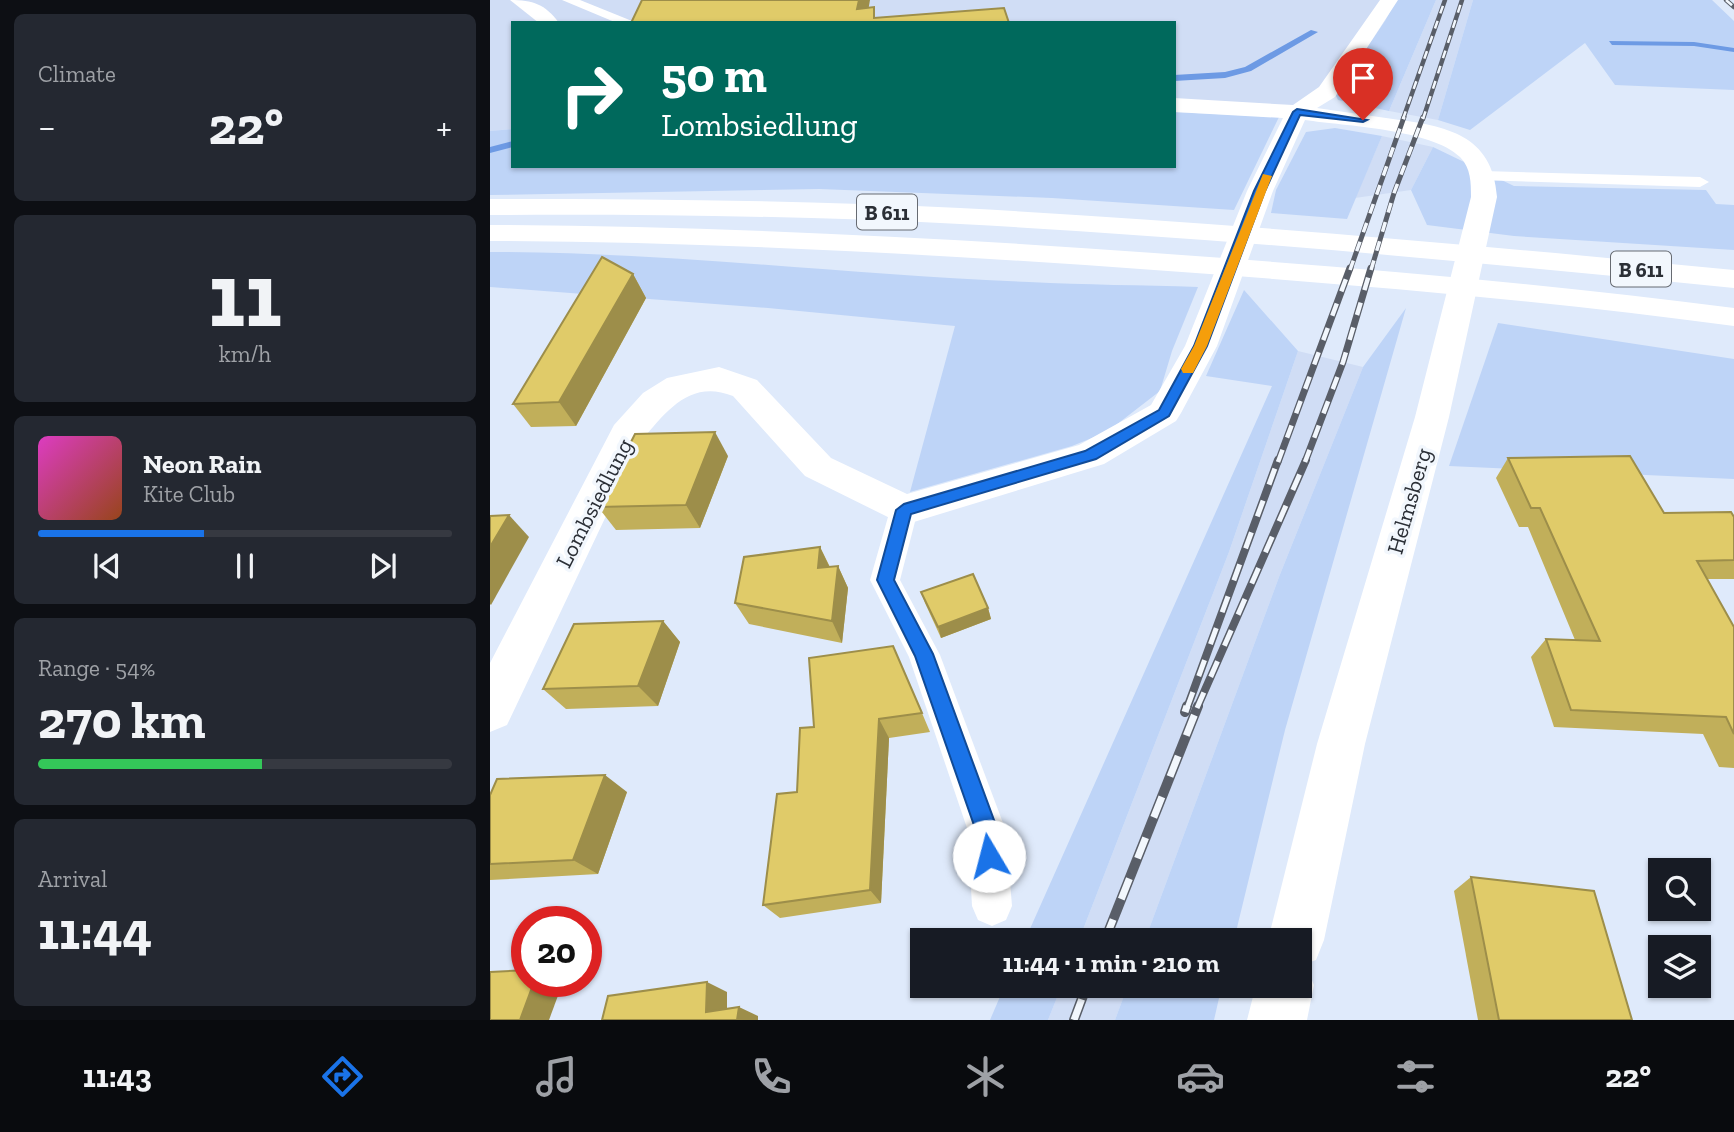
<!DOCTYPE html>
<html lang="en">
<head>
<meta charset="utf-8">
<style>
	:root { --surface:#171b24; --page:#242831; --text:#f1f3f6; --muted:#9ea1a6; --line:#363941; --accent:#1a73e8 }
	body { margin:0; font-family:"Zilla Slab",serif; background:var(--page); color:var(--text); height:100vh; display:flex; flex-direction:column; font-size:26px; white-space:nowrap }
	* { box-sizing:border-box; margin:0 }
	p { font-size:23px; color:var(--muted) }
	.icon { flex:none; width:38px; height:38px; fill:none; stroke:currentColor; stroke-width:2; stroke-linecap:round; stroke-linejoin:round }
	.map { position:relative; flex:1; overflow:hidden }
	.panel { display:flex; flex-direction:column; gap:14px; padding:14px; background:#0d0f14; width:490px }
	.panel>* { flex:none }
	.banner { position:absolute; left:21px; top:21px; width:665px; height:147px; border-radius:0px; box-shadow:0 2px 5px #0004; background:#00695c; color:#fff; overflow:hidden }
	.fabs { position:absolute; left:1158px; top:858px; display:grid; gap:14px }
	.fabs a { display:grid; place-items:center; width:63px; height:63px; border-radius:0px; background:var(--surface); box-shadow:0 2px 5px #0004; font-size:35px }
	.speed { position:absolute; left:21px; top:906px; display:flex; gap:14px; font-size:35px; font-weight:700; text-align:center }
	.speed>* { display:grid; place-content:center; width:91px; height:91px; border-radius:50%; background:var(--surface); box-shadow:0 2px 5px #0004; line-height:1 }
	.speed .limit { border:10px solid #d22; background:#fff; color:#111 }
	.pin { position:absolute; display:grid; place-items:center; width:60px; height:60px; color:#fff; margin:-72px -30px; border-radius:50% 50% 50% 0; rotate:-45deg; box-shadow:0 0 7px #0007 }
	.pin .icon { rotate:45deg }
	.me { position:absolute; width:77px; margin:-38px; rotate:352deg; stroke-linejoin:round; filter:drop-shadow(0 0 5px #0008) }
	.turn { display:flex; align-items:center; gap:24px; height:147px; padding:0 35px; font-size:32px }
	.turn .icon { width:91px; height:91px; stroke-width:2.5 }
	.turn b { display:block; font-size:49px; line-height:60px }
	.big { font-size:52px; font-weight:800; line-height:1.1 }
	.panel .widget { flex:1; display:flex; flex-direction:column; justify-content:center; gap:10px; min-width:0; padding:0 24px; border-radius:10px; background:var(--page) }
	.panel .dial { align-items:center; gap:0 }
	.dial b { font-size:91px; line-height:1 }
	.song { display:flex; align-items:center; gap:21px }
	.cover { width:84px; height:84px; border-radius:10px; background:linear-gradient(135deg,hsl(310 70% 55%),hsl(20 70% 35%)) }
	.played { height:7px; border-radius:4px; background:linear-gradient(90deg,var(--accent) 40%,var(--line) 40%) }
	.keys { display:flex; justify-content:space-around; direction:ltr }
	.heat { display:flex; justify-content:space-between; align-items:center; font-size:38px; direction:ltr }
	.charge { height:10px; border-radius:5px; background:linear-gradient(90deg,#34c759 54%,var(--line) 0) }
	.trip { position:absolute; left:420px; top:928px; width:402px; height:70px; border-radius:0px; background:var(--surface); box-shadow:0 2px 5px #0004; font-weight:800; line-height:70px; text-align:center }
	.menu { display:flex; height:112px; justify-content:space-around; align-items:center; background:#090b0e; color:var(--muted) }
	.menu .icon { width:49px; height:49px }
	.menu .selected { color:var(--accent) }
	.menu b { font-size:32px; color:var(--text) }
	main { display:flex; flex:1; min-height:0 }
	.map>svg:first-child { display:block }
	.built { fill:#d0ddf5 }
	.green { fill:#bed4f7 }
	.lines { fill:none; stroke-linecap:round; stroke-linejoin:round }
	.stream { fill:#6d9ae4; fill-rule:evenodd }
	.service { fill:#fff; fill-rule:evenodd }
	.minor { fill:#fff; fill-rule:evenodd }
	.trunk { fill:#fff; fill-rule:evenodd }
	.rail-far4-casing { stroke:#595e68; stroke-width:4.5 }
	.rail-far3-casing { stroke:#595e68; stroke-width:5 }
	.rail-far2-casing { stroke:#595e68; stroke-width:7 }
	.rail-far1-casing { stroke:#595e68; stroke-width:8 }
	.rail-casing { stroke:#595e68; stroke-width:10 }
	.rail-far4 { stroke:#f2f7fd; stroke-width:2.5; stroke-dasharray:8; stroke-linecap:butt }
	.rail-far3 { stroke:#f2f7fd; stroke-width:3.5; stroke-dasharray:10; stroke-linecap:butt }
	.rail-far2 { stroke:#f2f7fd; stroke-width:4.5; stroke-dasharray:13; stroke-linecap:butt }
	.rail-far1 { stroke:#f2f7fd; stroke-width:5; stroke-dasharray:17; stroke-linecap:butt }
	.rail { stroke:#f2f7fd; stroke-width:7; stroke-dasharray:22; stroke-linecap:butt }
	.wall { fill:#c1af5a }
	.shaded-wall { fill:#9d8e4a }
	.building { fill:#e0cb69; stroke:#9d8e4a; stroke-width:2 }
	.route { fill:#1a73e8; stroke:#114b97; stroke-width:2 }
	.slow { fill:#f59e0b }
	.labels { text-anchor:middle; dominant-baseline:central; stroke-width:7; stroke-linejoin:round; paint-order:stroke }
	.shield { fill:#f2f7fd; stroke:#676b72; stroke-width:2 }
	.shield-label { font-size:21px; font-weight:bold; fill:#2b2f36 }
	.street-label { font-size:23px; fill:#2b2f36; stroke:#f2f7fd }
</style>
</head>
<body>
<main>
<section class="panel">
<div class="widget"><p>Climate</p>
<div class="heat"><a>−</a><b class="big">22°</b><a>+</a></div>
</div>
<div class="widget dial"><b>11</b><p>km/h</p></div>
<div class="widget">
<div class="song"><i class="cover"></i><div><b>Neon Rain</b><p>Kite Club</p></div></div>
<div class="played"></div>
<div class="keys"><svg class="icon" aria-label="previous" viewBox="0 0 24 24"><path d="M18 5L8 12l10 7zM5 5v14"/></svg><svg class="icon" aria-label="pause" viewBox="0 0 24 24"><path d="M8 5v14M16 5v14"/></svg><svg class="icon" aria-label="next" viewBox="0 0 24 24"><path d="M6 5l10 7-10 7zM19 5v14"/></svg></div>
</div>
<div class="widget"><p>Range · 54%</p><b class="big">270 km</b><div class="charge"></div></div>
<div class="widget"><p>Arrival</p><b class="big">11:44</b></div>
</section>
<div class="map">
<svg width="1244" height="1020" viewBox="0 0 1244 1020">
	<rect width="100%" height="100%" fill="#dfeafb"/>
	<!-- built -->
	<g class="built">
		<path d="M0 0H906L895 21 845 94 789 117 684 112V23H23V129L0 131Z"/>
		<path d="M946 0H983L948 120 899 111Z"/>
		<path d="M892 136 943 147 921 190 865 198Z"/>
		<path d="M808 351 873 367 789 577 655 940H589L739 552Z"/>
		<path d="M572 985H638L625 1020H558Z"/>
	</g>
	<!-- green -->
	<g class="green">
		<path d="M906 0H946L899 111 848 100 845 94 895 21Z"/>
		<path d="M983 0H1222L1244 21V90L1125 85 1095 43 980 130 948 120Z"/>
		<path d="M684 112 789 117 744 210 562 198 329 189 0 195V131L23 129V166H684Z"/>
		<path d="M845 128 892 136 857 219 781 213 786 190 816 132Z"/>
		<path d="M943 147 1024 186 1216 190 1226 204 1244 205V250L1024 236 937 225 921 190Z"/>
		<path d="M0 252C180 252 359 275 539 282 595 285 652 285 708 287L682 351 670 391 617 432 582 446 420 492 465 326 278 308 0 287Z"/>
		<path d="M754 290 808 351 739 552 589 940H535L782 386 716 376Z"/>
		<path d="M916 308 795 730 744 940H655L789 577 873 367Z"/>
		<path d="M1008 323 1244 359V479L959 466Z"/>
		<path d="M515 985H572L558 1020H500Z"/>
		<path d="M638 985H732L724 1020H625Z"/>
	</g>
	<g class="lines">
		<!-- stream -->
		<g class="stream">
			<path d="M821 30 828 32 761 71 735 78 684 81V75L735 72 755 67Z"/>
			<path d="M1119 41 1204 42 1244 48V52L1204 46 1122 45Z"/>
			<path d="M23 141V147L0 153V147Z"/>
		</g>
		<!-- service -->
		<g class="service">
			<path d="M72 0H90L147 23H127Z"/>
			<path d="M993 171 1210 177 1219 182 1210 187 987 180 984 176Z"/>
			<path d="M414 499 424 502 428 510 410 580 450 655 516 831 522 906 516 920 502 926 488 920 482 906 478 831 419 657 380 580 400 510 404 502Z"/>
		</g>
		<!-- minor -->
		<g class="minor">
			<path d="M20 0C43 0 55 4 69 23H49Z"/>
			<path d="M890 0H908L845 97 827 108C852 112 877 115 903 119 955 126 1003 134 1007 197L959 417 875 744 834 940 826 960 815 964 824 985 817 1020H757L766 985H810V940H778L827 744 925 417 981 197C981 183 981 168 970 157 941 129 855 126 815 120L783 191 727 346 691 413 686 421 614 464 414 525 315 476 243 396C201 379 177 410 152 440L17 725 0 732V663L124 425 153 393 177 378 229 367 267 380 341 458 417 494 589 445 661 405 695 346 757 191 793 118 684 112V98L803 105 829 87Z"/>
		</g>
		<!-- trunk -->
		<g class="trunk">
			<path d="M0 199C157 199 313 200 470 208 728 222 986 245 1244 270V288C986 262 728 238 470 224 313 216 157 214 0 215Z"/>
			<path d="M0 225C222 226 443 237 664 253 858 267 1051 283 1244 308V326C1051 300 858 284 664 270 443 254 222 242 0 241Z"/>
		</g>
		<!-- rail-far4 casing -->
		<g class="rail-far4-casing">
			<g id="rail-far4">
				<path d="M1236 0 1244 7"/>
				<path d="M913 119 955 0"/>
				<path d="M933 119 972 0"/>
			</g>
		</g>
		<!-- rail-far3 casing -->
		<g class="rail-far3-casing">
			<g id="rail-far3">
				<path d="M860 270 914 117"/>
				<path d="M881 270 904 193 933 117"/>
			</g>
		</g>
		<!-- rail-far2 casing -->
		<g class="rail-far2-casing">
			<g id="rail-far2">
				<path d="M788 462 860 268"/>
				<path d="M815 462 853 362 881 268"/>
			</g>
		</g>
		<!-- rail-far1 casing -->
		<g class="rail-far1-casing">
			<g id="rail-far1">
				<path d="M697 708 788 460"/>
				<path d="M707 708 816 460"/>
			</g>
		</g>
		<!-- rail casing -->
		<g class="rail-casing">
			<g id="rail">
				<path d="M695 712 697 706"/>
				<path d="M615 940 708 706"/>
				<path d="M584 1020 597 985"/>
			</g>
		</g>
		<!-- rail-far4 -->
		<use href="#rail-far4" class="rail-far4"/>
		<!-- rail-far3 -->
		<use href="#rail-far3" class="rail-far3"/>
		<!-- rail-far2 -->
		<use href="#rail-far2" class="rail-far2"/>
		<!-- rail-far1 -->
		<use href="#rail-far1" class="rail-far1"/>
		<!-- rail -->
		<use href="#rail" class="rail"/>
	</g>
	<!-- wall -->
	<g class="wall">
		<path d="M143 274 156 298 86 426 41 427 23 404Z"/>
		<path d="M238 456 210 528 126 530 108 507Z"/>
		<path d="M1018 458 1174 513 1244 517V579H1217L1244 627V768L1229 767 1213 734 1064 727 1041 657 1056 639 1085 640 1038 527H1029L1006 478Z"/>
		<path d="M330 547 340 567 348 566 358 588 352 643 259 624 245 603Z"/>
		<path d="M431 592 498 608 501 619 451 638 435 603Z"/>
		<path d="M173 621 190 642 168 706 76 709 53 689Z"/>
		<path d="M432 713 440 732 399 738 391 903 290 918 273 905 307 792 310 728Z"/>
		<path d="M137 792 108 874 0 880V795Z"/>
		<path d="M981 877 1142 1020H988L964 891Z"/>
	</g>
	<!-- shaded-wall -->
	<g class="shaded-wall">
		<path d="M369 0H380L376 23 367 9Z"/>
		<path d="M143 274 156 298 86 426 69 402Z"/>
		<path d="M225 432 238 456 210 528 196 505Z"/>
		<path d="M19 515 39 537 1 605 0 604V547Z"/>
		<path d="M330 547 341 570 328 568Z"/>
		<path d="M348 566 358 588 352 643 342 621Z"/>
		<path d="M498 608 501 619 451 638 448 627Z"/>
		<path d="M173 621 190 642 168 706 148 686Z"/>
		<path d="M389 719 399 738 391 903 380 890Z"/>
		<path d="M115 775 137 792 108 874 83 860Z"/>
		<path d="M44 982H73L59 1020H30Z"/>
		<path d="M217 982 237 992V1020L216 1012Z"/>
		<path d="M249 1007 268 1016V1020H247Z"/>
	</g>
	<!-- building -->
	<g class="building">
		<path d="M152 0H369L367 9 384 7V18L514 8 519 23H141Z"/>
		<path d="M112 257 143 274 69 402 23 404Z"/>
		<path d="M225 432 196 505 108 507 145 434Z"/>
		<path d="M1140 456 1174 513 1241 512 1244 517V560L1207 561 1244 627V734L1236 717 1081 710 1056 639 1110 641 1050 508H1041L1018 458Z"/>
		<path d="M19 515 0 547V516Z"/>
		<path d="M330 547 328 568 348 566 342 621 245 603 254 557Z"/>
		<path d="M483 574 498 608 448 627 431 592Z"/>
		<path d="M173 621 148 686 53 689 84 624Z"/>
		<path d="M403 646 432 713 389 719 380 890 273 905 287 794 307 792 310 728 324 727 319 658Z"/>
		<path d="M115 775 83 860 0 864V795L7 779Z"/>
		<path d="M981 877 1104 891 1142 1020H1009Z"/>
		<path d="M37 970V982H44L30 1020H0V972Z"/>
		<path d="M217 982 216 1012 249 1007 247 1020H112L118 996Z"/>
	</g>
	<!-- route -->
	<path class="route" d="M807 109 877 120 873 122 810 115 775 191 717 346 679 416 606 459 421 514 404 580 443 654 508 831 509 856 506 864 499 867 491 864 486 831 425 656 387 580 406 510 414 504 595 451 669 410 704 346 764 191 803 112Z"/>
	<!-- slow -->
	<path class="slow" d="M773 174 782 176 717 346 703 373H693L691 369 704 346Z"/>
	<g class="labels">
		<!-- shield labels -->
		<g class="shield">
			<rect x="367" y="194.5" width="60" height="35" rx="5"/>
			<rect x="1121" y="251.5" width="60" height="35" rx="5"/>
		</g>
		<g class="shield-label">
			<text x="397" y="212">B 611</text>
			<text x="1151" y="269">B 611</text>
		</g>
		<!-- street labels -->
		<g class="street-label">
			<text transform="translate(919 501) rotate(-74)">Helmsberg</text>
			<text transform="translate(104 503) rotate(-63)">Lombsiedlung</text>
		</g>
	</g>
</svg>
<div class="fabs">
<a><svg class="icon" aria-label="search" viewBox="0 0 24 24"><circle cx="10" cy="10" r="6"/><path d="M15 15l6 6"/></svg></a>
<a><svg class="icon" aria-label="layers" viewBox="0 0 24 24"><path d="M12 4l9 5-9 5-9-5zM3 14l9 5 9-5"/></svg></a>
</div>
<div class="speed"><div class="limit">20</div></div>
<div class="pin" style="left:873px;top:120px;background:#d93025"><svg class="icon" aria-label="arrive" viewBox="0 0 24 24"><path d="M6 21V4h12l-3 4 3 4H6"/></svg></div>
<svg class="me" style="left:499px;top:856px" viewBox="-20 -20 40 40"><circle r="19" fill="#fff"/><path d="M0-13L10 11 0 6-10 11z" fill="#1a73e8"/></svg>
<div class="trip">11:44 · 1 min · 210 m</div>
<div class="banner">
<div class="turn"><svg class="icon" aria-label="right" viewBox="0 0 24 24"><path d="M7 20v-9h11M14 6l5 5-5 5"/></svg><div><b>50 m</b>Lombsiedlung</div></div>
</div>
</div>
</main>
<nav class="menu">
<b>11:43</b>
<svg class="icon selected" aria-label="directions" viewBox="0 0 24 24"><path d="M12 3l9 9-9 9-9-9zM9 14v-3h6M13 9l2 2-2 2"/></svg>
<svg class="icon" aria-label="music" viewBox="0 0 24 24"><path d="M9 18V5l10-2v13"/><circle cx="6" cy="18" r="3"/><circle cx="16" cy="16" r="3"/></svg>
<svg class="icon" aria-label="phone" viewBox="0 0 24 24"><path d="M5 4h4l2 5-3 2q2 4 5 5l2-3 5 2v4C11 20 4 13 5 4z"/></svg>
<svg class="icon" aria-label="climate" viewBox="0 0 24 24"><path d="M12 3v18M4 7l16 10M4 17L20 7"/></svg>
<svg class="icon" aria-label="car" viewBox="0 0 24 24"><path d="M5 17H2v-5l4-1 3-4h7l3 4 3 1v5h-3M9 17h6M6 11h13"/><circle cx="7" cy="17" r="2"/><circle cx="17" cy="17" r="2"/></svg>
<svg class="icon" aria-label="filters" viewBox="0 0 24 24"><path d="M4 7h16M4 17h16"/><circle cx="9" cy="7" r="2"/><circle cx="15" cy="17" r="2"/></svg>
<b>22°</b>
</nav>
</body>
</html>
